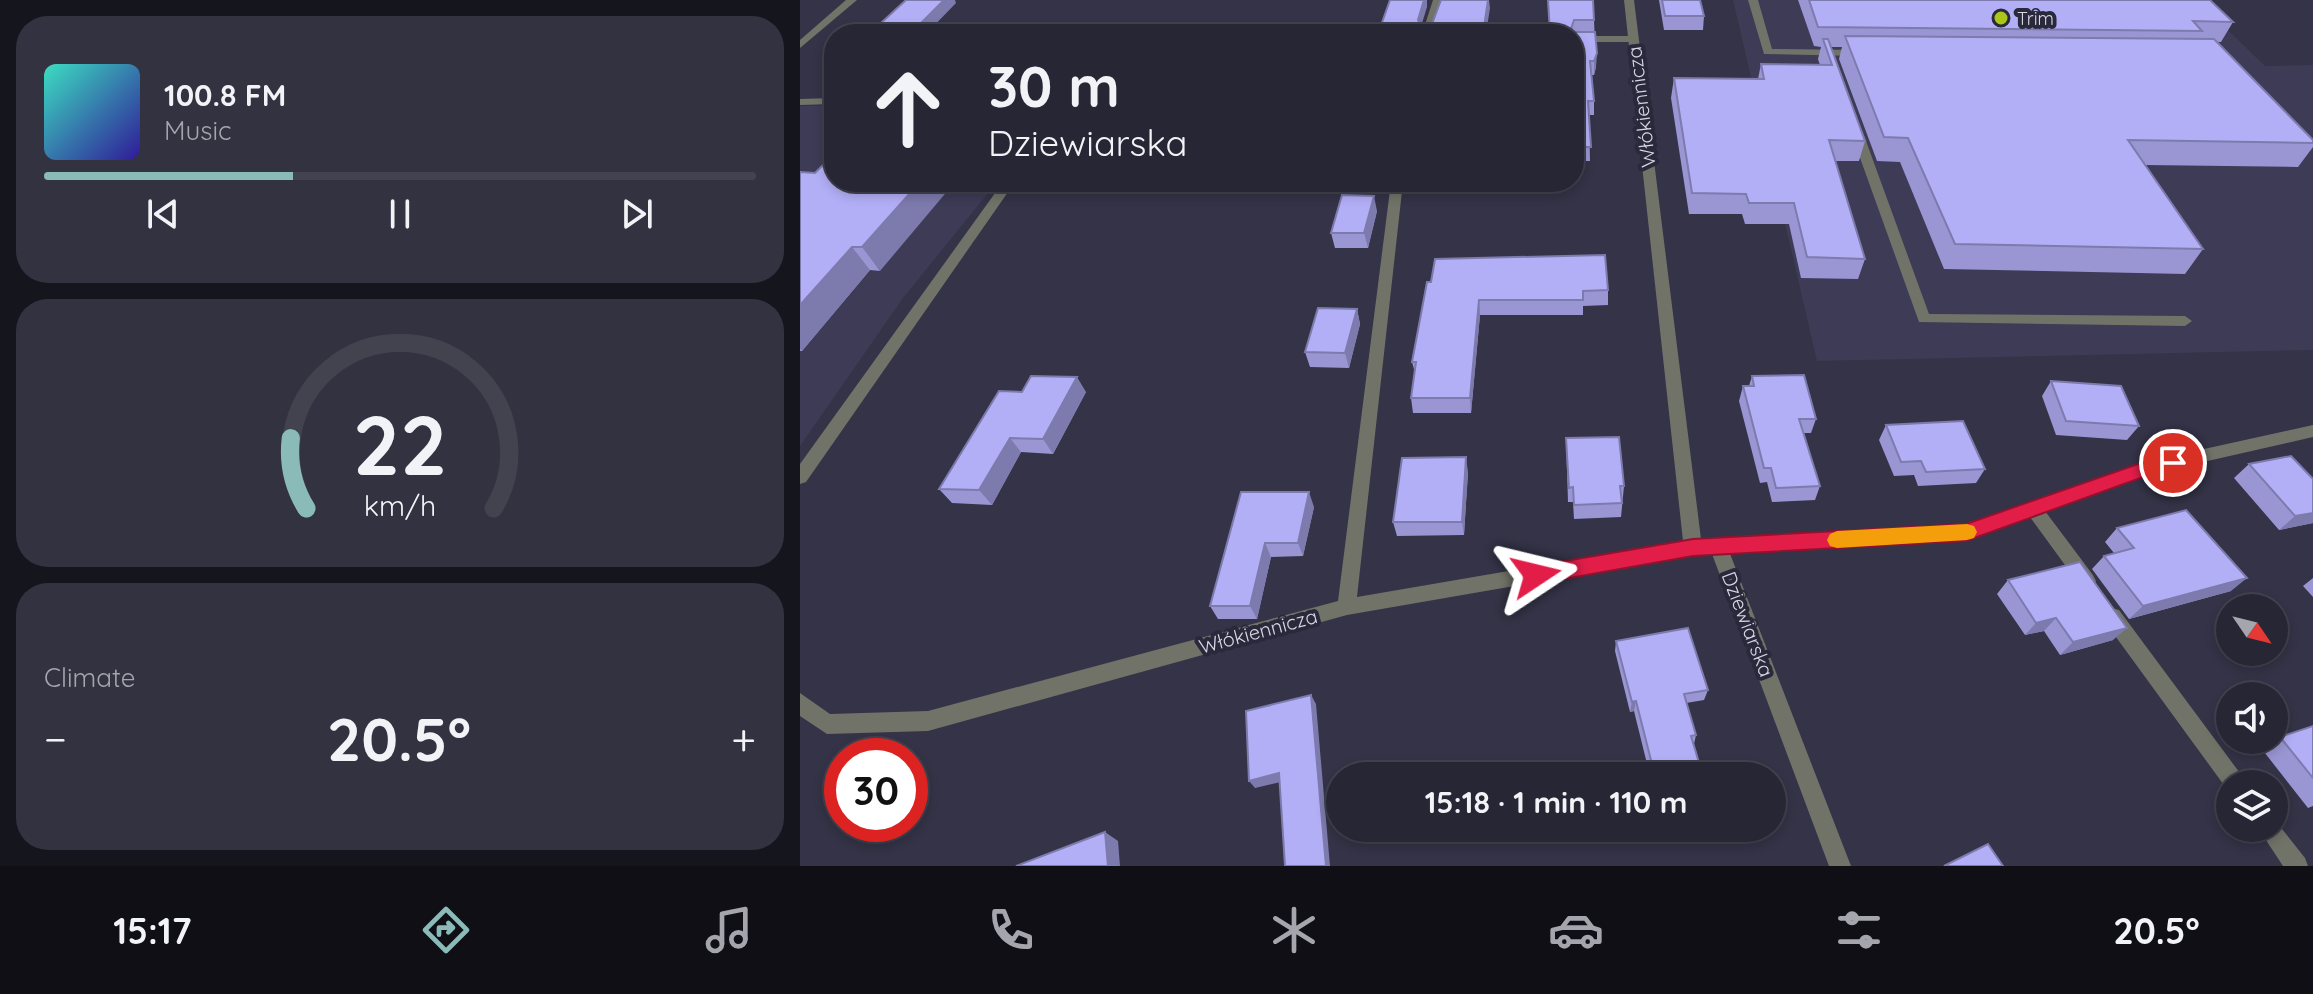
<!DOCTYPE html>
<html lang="en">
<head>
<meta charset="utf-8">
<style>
	:root { --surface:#272635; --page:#333241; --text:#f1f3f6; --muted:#a4a5ad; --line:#434350; --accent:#8bbbb9 }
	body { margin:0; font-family:Quicksand,sans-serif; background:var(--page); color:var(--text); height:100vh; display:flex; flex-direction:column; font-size:30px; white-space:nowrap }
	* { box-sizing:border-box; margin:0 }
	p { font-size:26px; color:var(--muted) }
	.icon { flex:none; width:44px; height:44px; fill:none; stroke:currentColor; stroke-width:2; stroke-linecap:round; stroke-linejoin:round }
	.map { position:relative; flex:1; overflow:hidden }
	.sheet { display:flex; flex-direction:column; gap:16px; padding:16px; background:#15151d; width:800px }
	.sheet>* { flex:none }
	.hud { position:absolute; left:24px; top:24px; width:760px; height:168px; border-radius:32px; box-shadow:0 4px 12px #0003,0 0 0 2px var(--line); background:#272635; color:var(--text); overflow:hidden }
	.needle { width:52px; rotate:125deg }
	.tools { position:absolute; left:1416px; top:594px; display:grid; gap:16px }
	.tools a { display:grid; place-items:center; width:72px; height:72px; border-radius:50%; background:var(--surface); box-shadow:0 4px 12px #0003,0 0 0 2px var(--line); font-size:40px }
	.speed { position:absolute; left:24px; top:738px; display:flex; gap:16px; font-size:40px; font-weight:700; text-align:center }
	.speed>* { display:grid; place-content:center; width:104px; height:104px; border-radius:50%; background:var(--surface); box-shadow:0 4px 12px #0003,0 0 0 2px var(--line); line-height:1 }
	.speed .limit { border:12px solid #d22; background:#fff; color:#111 }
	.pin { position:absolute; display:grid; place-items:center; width:68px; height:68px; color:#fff; margin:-34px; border:4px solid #fff; border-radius:50%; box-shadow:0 2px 8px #0007 }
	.me { position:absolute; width:88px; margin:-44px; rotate:80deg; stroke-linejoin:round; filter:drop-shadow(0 0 6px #0008) }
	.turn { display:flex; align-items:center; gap:28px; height:168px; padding:0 32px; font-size:36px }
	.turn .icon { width:104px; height:104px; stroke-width:2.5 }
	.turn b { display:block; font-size:56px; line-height:68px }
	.big { font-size:60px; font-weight:800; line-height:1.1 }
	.sheet .tile { flex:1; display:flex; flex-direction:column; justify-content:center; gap:12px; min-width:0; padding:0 28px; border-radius:32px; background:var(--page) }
	.sheet .dial { align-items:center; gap:0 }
	.dial svg { height:208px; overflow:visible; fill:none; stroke:var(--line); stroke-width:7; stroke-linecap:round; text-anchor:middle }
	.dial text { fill:var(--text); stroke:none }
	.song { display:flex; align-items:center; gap:24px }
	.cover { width:96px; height:96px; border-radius:12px; background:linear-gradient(135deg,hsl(170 70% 55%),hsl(250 70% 35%)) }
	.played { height:8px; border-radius:4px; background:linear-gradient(90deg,var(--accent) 35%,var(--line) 35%) }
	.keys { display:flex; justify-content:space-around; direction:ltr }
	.heat { display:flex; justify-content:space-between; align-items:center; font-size:44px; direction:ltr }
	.trip { position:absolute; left:526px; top:762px; width:460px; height:80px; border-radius:40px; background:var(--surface); box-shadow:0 4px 12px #0003,0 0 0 2px var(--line); font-weight:800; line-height:80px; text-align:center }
	.tabs { display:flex; height:128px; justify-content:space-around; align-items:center; background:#100f15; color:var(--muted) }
	.tabs .icon { width:56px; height:56px }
	.tabs .active { color:var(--accent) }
	.tabs b { font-size:36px; color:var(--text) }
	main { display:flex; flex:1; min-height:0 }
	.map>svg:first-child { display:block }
	.built { fill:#3d3b55 }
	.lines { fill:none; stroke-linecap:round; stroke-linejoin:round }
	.lane { fill:#717369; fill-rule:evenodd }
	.street { fill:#717369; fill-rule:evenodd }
	.wall { fill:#9a96d4 }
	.shaded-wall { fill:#7d7aad }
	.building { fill:#b3aff7; stroke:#7d7aad; stroke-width:2 }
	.route { fill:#e11d48; stroke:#92132f; stroke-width:2 }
	.slow { fill:#f59e0b }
	.poi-dot { fill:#aac717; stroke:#2a293c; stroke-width:3 }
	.labels { text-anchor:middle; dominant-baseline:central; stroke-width:8; stroke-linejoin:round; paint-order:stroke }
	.far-poi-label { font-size:18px; fill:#d7d6e3; stroke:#2a293c; text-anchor:start }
	.street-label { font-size:20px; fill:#d7d6e3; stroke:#2a293c }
</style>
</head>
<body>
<main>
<section class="sheet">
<div class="tile">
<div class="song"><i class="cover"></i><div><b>100.8 FM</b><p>Music</p></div></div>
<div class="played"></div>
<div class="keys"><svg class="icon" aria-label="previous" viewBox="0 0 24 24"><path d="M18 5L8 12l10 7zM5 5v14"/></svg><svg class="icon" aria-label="pause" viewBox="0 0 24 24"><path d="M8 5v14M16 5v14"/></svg><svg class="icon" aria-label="next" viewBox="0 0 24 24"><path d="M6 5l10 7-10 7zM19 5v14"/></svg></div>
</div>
<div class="tile dial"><svg viewBox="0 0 100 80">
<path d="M14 69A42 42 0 1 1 86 69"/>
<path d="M14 69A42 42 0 0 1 8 42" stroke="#8bbbb9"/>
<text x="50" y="56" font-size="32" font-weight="700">22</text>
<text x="50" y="72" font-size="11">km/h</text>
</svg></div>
<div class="tile"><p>Climate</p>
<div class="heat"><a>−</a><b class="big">20.5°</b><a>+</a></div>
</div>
</section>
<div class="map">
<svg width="1513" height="866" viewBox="0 0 1513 866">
	<rect width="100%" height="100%" fill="#343347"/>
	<!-- built -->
	<g class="built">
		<path d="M933 0H1397L1465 66 1513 65V350L1017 361Z"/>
		<path d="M34 105V182H197L103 298 0 446V106Z"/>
	</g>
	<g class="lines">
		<!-- lane -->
		<g class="lane">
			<path d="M948 0H958L972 49 1060 50 1065 53 1060 56 964 54Z"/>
			<path d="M774 36H833L838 39 833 42H774Z"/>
			<path d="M1056 127 1062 130 1129 314 1385 316 1392 321 1385 326 1119 322 1050 130Z"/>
			<path d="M1233 501 1239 503 1293 575 1296 581 1293 587 1287 589 1281 587 1227 513 1224 508 1227 503Z"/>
			<path d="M918 538 924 541 927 546 1051 866H1029L909 546 912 541Z"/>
			<path d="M1312 608 1319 610 1448 784H1430L1429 792 1305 622 1303 616 1305 610Z"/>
			<path d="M1474 819 1505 858 1508 866H1483L1458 828H1474Z"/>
		</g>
		<!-- street -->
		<g class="street">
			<path d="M46 0H57L0 48V40Z"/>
			<path d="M633 0H643L632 34H622Z"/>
			<path d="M824 0H834L901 539 1166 525 1345 462 1513 425V437L1346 475 1166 539 893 555 547 615 128 731 27 734 0 716V693L30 714 128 711 538 601 591 182H603L557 597 883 541Z"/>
			<path d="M34 98V104L0 105V99Z"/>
			<path d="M203 182H215L6 482 0 484V464Z"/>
		</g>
	</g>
	<!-- wall -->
	<g class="wall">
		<path d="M748 0 794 20 796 67 794 75H792L794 101V115H789L790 161H774V34Z"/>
		<path d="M859 0H900L904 16 903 30H864Z"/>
		<path d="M998 0H1410L1433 22 1421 42H1417L1513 140V147L1498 167 1345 165 1403 249 1385 274 1144 269 1100 162 1077 161 1039 59 1042 47H1030L1065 141 1059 161H1035L1065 259 1058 279 1001 278 989 224H945L942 214H889L871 98 874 78 958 79 961 64 1020 65 1018 59 1021 47 1014 46Z"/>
		<path d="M0 172 15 173 80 271 70 270 2 351H0Z"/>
		<path d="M577 211 568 248H535L531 233Z"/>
		<path d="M627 282 808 290V305L783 306V315H680L671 413H613L611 398 615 373 612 362Z"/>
		<path d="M557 309 560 324 549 368 510 367 505 352Z"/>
		<path d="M952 376 1016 419 1011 433H1004L1020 486 1015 500 972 502 967 482 960 483 939 401 943 386H949Z"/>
		<path d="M1251 381 1339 426 1327 440 1256 435 1242 396Z"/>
		<path d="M199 391 286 392 253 454 221 452 192 505 152 503 139 489Z"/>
		<path d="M1086 425 1185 469 1176 483 1118 486 1114 475 1094 476 1079 440Z"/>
		<path d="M766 438 824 486 821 517 774 519 773 502H768Z"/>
		<path d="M1449 464 1513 523 1479 530 1434 478Z"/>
		<path d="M668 472 664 535 597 536 593 522Z"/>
		<path d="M441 492 514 507 503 556 471 557 457 619H418L410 606Z"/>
		<path d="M1317 528 1431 591 1329 619 1292 569 1304 556 1314 553 1305 542Z"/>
		<path d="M1513 578V597L1503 586Z"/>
		<path d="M1208 580 1313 640 1260 655 1244 631 1225 635 1197 594Z"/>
		<path d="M816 641 908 690 904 700 886 703 896 735 894 744 903 776H850L834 711 830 712 815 651Z"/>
		<path d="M1513 726V806L1508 808 1461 748 1480 737Z"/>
	</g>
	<!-- shaded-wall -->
	<g class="shaded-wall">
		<path d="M144 0H155L156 3 126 34H111Z"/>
		<path d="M624 0H627V7L619 33 618 20Z"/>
		<path d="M688 0H689L690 8 686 34H683Z"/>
		<path d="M797 53 796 67 794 75V61Z"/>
		<path d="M120 182H155L80 271 62 247Z"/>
		<path d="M574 196 577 211 568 248 564 233Z"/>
		<path d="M52 247 70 270 2 351 0 349V305Z"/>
		<path d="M679 300 680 315 671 413 670 398Z"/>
		<path d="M557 309 560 324 549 368 545 353Z"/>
		<path d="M277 377 286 392 253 454 243 439Z"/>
		<path d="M210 438 221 452 192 505 179 490Z"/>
		<path d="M666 457 668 472 664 535 662 522Z"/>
		<path d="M509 492 514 507 503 556 498 543Z"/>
		<path d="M1513 513V523L1479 530 1495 516Z"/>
		<path d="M465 543 471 557 457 619 450 606Z"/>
		<path d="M1447 578 1431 591 1329 619 1343 606Z"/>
		<path d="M1256 618 1244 631 1225 635 1236 623Z"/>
		<path d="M1327 628 1313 640 1260 655 1273 642Z"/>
		<path d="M511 695 516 704 530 866H526Z"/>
		<path d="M836 701 834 711 830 712 832 702Z"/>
		<path d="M479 773 485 781 455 788 449 781Z"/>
		<path d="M305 832 318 841 320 866H308Z"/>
	</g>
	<!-- building -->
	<g class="building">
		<path d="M106 0H144L111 33 118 34H69Z"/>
		<path d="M590 0H624L618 20 620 24H632L641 0H688L683 34H578Z"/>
		<path d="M748 0H793L794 20H774L771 29 774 32H795L797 53 794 61H790L794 101H788L791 147H774V34H750Z"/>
		<path d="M862 0H900L904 16H865Z"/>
		<path d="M1009 0H1410L1433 22 1393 21 1402 31 1018 27Z"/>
		<path d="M1045 36 1414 39 1513 140V143L1328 140 1403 249 1155 244 1108 138 1084 137Z"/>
		<path d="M1023 39H1028L1065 141 1029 140 1065 259 1007 257 994 203H949L946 194 892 193 874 78 964 79 961 64 1032 65Z"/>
		<path d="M34 154V182H120L62 247H52L0 305V172L15 173Z"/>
		<path d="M542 195 574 196 564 233H531Z"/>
		<path d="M805 255 808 290 783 291V300H679L670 398H611L616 362H612L627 282H631L635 259Z"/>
		<path d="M518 308 557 309 545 353 505 352Z"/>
		<path d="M1004 375 1016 419H999L1020 486 976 488 971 468H964L943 386H954L952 376Z"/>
		<path d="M231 376 277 377 243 439 210 438 179 490 139 489 199 391 222 392Z"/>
		<path d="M1251 381 1321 386 1339 426 1266 421Z"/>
		<path d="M1163 421 1185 469 1126 472 1121 461 1101 462 1086 425Z"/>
		<path d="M819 437 824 486H820L822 503 774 505 773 487 769 488 766 438Z"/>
		<path d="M1491 456 1513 479V513L1495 516 1449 464Z"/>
		<path d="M666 457 662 522H593L602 458Z"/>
		<path d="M441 492H509L498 543H465L450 606H410Z"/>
		<path d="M1386 510 1447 578 1343 606 1304 556 1334 548 1317 528Z"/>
		<path d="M1280 562 1327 628 1273 642 1256 618 1236 623 1208 580Z"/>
		<path d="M888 628 908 690 884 694 896 735 891 736 903 776H855L836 701 832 702 816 641Z"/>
		<path d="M511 695 526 866H485L479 773 449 781 446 711Z"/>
		<path d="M1513 726V778L1480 737Z"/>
		<path d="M305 832 308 866H216Z"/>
		<path d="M1188 844 1203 866H1144Z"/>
	</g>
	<!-- route -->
	<path class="route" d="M1373 455 1379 457 1382 463 1379 468 1346 476 1166 541 893 556 736 584 728 581 725 575 728 568 736 566 893 539 1166 524 1338 464Z"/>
	<!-- slow -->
	<path class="slow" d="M1167 524 1174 526 1177 532 1174 538 1167 540 1037 548 1030 546 1027 540 1030 534 1037 531Z"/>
	<!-- markers -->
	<circle class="poi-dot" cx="1201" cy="18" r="8"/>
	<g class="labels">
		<!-- far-poi labels -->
		<g class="far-poi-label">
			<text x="1217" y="18">Trim</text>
		</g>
		<!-- street labels -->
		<g class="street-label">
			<text transform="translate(841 107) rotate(-97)">Włókiennicza</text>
			<text transform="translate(948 624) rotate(69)">Dziewiarska</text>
			<text transform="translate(458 631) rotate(-15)">Włókiennicza</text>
		</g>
	</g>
</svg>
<div class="tools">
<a><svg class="needle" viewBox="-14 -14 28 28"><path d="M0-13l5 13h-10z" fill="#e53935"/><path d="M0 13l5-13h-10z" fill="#a4a5ad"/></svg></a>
<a><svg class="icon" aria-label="sound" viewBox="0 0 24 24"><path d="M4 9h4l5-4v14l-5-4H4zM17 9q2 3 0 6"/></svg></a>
<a><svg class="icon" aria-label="layers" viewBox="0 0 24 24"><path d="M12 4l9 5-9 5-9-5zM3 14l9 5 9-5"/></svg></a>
</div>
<div class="speed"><div class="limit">30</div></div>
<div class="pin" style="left:1373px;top:463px;background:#d93025"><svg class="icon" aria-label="arrive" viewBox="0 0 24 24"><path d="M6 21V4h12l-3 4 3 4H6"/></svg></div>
<svg class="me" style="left:736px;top:575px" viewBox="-20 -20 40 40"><path d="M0-17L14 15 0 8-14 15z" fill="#e11d48" stroke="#fff" stroke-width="4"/></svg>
<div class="trip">15:18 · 1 min · 110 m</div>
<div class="hud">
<div class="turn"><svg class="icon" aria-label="ahead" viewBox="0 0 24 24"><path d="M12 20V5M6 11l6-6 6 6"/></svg><div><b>30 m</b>Dziewiarska</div></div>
</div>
</div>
</main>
<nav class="tabs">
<b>15:17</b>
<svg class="icon active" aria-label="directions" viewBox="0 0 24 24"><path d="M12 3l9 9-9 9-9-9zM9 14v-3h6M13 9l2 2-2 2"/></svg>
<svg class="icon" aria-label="music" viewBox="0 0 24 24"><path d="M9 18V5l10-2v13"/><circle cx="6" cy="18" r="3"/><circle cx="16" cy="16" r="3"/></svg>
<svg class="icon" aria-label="phone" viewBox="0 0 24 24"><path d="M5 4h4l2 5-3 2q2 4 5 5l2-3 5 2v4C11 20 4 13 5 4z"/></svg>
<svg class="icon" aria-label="climate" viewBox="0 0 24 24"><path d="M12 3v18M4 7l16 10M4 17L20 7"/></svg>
<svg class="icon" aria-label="car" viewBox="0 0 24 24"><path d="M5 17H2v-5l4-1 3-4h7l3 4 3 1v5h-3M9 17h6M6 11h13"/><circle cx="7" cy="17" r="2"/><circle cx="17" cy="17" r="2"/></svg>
<svg class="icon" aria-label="filters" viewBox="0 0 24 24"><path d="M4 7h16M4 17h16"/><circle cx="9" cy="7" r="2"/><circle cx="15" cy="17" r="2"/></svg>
<b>20.5°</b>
</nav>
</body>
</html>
